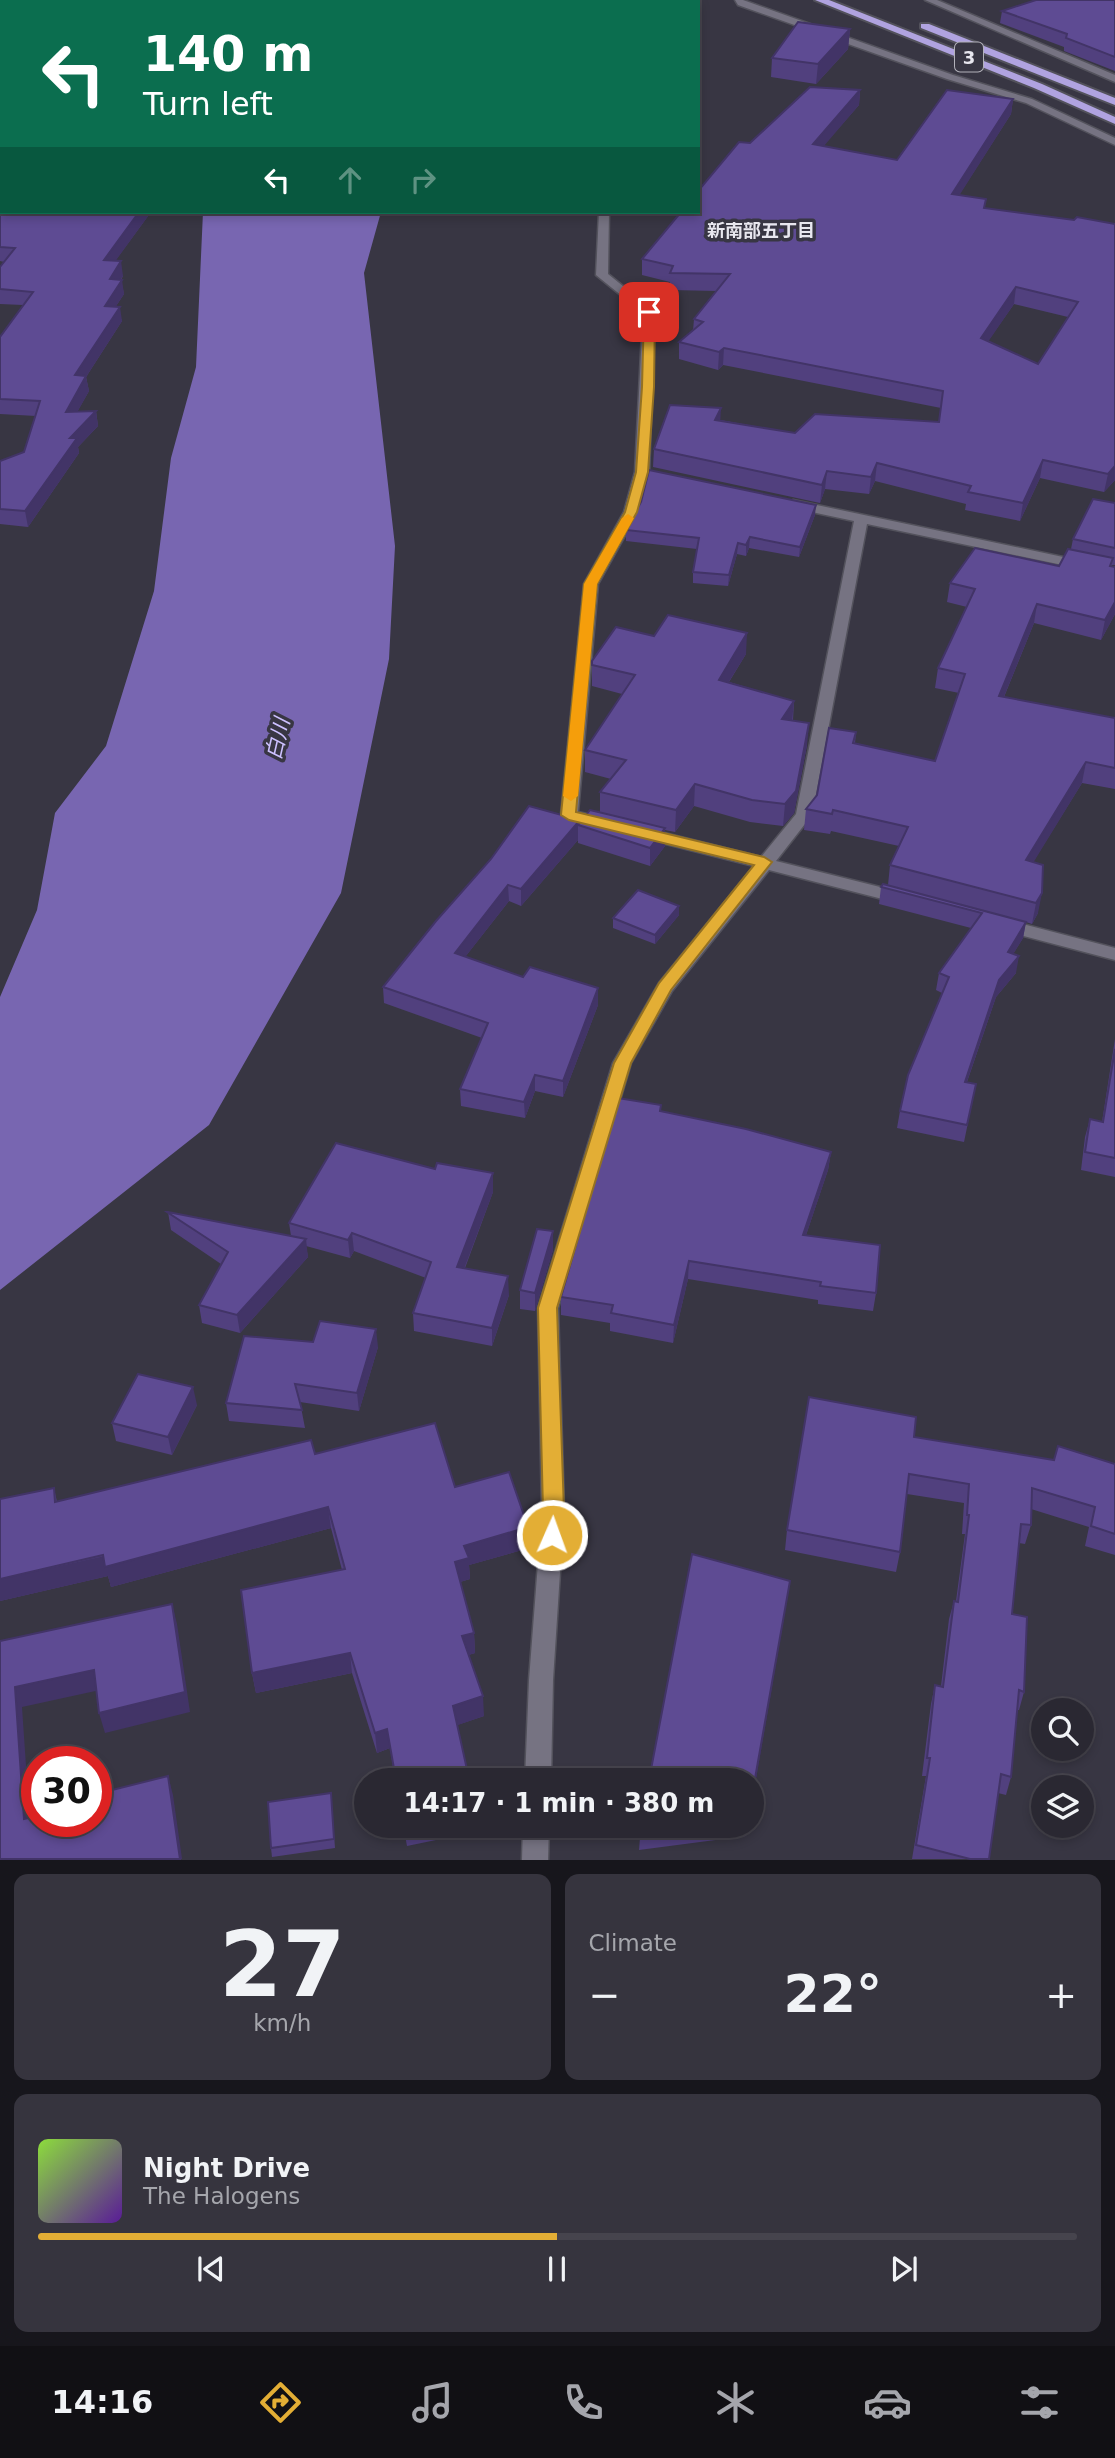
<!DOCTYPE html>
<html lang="en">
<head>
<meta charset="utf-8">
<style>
	:root { --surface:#2a2832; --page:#36343e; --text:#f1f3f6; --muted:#a5a6ac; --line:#46444d; --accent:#e3ae35 }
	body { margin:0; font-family:"DejaVu Sans","Noto Sans JP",sans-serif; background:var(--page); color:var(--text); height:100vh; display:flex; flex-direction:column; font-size:26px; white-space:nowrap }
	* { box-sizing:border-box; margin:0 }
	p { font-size:23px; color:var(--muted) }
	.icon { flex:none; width:38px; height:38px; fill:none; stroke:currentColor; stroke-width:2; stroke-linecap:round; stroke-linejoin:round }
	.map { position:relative; height:1860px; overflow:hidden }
	.drawer { display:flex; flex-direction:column; gap:14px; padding:14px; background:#17161c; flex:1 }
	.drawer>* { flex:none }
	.banner { position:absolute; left:0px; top:0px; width:700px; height:214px; box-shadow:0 4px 10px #0003,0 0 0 2px var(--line); background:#0b6e4f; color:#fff; overflow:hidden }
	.tools { position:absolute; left:1031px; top:1698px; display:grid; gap:14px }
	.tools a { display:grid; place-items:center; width:63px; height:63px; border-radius:50%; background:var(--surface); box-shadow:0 4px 10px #0003,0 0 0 2px var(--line); font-size:35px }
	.speed { position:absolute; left:21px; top:1746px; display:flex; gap:14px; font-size:35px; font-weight:700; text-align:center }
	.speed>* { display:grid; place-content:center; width:91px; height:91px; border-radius:50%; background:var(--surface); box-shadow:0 4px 10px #0003,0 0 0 2px var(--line); line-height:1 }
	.speed .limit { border:10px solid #d22; background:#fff; color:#111 }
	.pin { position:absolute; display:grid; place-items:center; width:60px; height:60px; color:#fff; margin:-30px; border-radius:14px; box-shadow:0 4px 10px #0006 }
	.me { position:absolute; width:77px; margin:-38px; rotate:2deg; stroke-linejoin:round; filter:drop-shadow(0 0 5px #0008) }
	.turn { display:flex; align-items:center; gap:24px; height:147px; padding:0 28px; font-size:32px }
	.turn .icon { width:91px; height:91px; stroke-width:2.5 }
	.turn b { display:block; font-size:49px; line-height:60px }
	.lanes { display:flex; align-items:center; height:66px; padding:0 28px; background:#0003; justify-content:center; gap:35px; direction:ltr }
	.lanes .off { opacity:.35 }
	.big { font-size:52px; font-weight:700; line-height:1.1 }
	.drawer .widget { flex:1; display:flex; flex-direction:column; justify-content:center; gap:10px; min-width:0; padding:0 24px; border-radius:14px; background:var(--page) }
	.drawer .dial { align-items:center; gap:0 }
	.dial b { font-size:91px; line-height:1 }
	.song { display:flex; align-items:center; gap:21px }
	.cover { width:84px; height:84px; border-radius:10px; background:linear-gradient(135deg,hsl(90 70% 55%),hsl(270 70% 35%)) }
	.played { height:7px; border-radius:4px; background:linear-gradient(90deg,var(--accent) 50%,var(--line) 50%) }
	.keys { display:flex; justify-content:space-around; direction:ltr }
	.heat { display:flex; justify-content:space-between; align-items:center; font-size:38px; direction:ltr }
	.drawer .tiles { flex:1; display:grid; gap:14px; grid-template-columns:1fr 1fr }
	.widget:last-child { grid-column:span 2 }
	.trip { position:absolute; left:354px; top:1768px; width:410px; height:70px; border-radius:35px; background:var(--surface); box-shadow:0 4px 10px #0003,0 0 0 2px var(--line); font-weight:700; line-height:70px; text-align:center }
	.menu { display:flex; height:112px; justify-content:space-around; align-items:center; background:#111014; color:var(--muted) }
	.menu .icon { width:49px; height:49px }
	.menu .on { color:var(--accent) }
	.menu b { font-size:32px; color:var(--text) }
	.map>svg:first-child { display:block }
	.water { fill:#7866b1 }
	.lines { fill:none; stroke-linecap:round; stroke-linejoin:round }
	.minor-casing { stroke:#53525c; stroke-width:3 }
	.secondary-casing { stroke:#53525c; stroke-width:3 }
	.trunk-casing { stroke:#53525c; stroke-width:4 }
	.minor { fill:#767382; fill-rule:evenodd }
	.secondary { fill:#767382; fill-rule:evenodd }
	.trunk { fill:#b0a3e0; fill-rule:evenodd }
	.rail-casing { stroke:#bdbcc5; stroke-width:5 }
	.rail { stroke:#383643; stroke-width:3.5; stroke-dasharray:10; stroke-linecap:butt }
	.wall { fill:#51407e; fill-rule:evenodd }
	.shaded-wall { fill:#423467 }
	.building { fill:#5e4b93; stroke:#423467; stroke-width:2; fill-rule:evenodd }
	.route { fill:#e3ae35; stroke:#947122; stroke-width:2 }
	.slow { fill:#f59e0b }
	.labels { text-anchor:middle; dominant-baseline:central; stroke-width:7; stroke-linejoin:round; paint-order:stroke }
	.shield { fill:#383643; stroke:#b3b2bb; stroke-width:2 }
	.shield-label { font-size:18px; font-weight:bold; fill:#e8e7ef }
	.far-neighbourhood-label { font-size:18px; font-weight:bold; fill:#e8e7ef; stroke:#383643 }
	.water-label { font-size:21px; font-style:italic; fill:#cdc1ff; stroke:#383643 }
</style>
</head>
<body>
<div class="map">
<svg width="1115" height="1860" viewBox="0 0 1115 1860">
	<rect width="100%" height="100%" fill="#383643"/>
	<!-- water -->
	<path class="water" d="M203 212H381L364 273 395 546 389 659 341 893 209 1125 0 1290V997L37 910 55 813 106 746 154 591 171 458 196 367Z"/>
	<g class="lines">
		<!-- minor casing -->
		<g class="minor-casing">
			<g id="minor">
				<path d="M287 0H296L286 2Z"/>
				<path d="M649 0H663L648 2Z"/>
				<path d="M735 0H743L953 75 1032 99 1115 138V145L1026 103 947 79 738 5Z"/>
				<path d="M925 0H937L1115 75V82Z"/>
				<rect x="0" y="93" width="2" height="6"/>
				<path d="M599 212H609L608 274 655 312 649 472 638 512 598 584 578 812 612 820 614 824 606 829 563 819 561 815 584 584 624 512 635 472 643 313 596 275Z"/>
				<path d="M793 500 1115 568V576L867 524 812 815 776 861 908 894 911 898 902 904 769 870 672 991 631 1063 558 1308 564 1511 553 1680 551 1780H525L529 1680 542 1511 538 1308 613 1063 659 983 754 866 638 837 636 833 644 828 761 857 796 814 854 521 788 507 786 504Z"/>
				<path d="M1003 919 1115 948V960L997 929 994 925Z"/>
				<path d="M523 1825H549L548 1860H522Z"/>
			</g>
		</g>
		<!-- secondary casing -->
		<g class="secondary-casing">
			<g id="secondary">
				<path d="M12 0H20L11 2Z"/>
				<path d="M2 44V54L0 55V45Z"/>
			</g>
		</g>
		<!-- trunk casing -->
		<g class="trunk-casing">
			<g id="trunk">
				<path d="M815 0H829L1042 84 1115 117V124L1034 88Z"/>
				<path d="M921 24H929L1115 98V105L921 28Z"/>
			</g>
		</g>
		<!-- minor -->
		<use href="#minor" class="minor"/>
		<!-- secondary -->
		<use href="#secondary" class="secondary"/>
		<!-- trunk -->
		<use href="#trunk" class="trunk"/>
		<!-- rail casing -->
		<g class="rail-casing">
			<path id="rail" d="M0 133 2 130"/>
		</g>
		<!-- rail -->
		<use href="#rail" class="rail"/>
	</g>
	<!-- wall -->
	<g class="wall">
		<path d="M1115 0V71L1064 51V47L1000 23 1002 11Z"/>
		<path d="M850 29 848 49 816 84 771 77 772 58Z"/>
		<path d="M860 90 859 105 823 146 897 160 1013 99 1011 114 959 195 985 208 1074 220 1115 480 1104 492 1040 478 1020 521 965 510 966 504 875 481 869 494 825 489 820 503 653 467 654 449 720 420 795 433 939 422 941 408 723 365 718 370 679 359V342L693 331 694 319 717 291 670 290V282L642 275V259L750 143ZM1014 304 1068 317 1038 364 988 341Z"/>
		<path d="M0 212H151L115 261 123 276 121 280 124 294 116 306 122 321 86 377 89 391 77 412 96 411 98 426 78 447 79 453 28 527 0 524V461L24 452 36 416 0 414V337L23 305 0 304V267L4 262 0 261Z"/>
		<path d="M1115 503V565H1112L1111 566 1115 614 1101 640 1034 623 1004 697 1115 718V789L1082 783 1033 862 1038 913 1032 924 1026 922 1023 938 1013 954 1016 973 996 997 967 1082 976 1084 964 1142 897 1128 900 1111 942 993 936 990 939 973 971 928 879 904 881 887 888 885 890 865 899 846 831 831 830 834 804 830 806 809 817 795 856 732 855 743 935 761 959 693 935 688 938 668 967 607 947 602 950 583 1059 566 1071 549 1073 539Z"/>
		<path d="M815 515 799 557 749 548 746 556 737 554 728 586 693 583V572L697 549 626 541V530Z"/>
		<path d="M654 636 746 654 729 682 794 701 793 720 807 745 794 813 783 826 750 822 694 806 675 832 665 830V846L650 866 578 843V840L521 906 509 901 465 957 523 977 598 988V1005L563 1097 535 1091 525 1118 461 1106 460 1089 482 1038 384 1003 383 987 580 820 600 812V792L611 779 585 772V750L622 694 592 686V665Z"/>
		<path d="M679 906V915L655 944 613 928V918Z"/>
		<path d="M1115 1039V1177L1081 1170 1085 1137 1090 1119 1102 1122Z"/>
		<path d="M661 1105V1111L831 1152 828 1170 806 1235 876 1293 873 1311 818 1304V1300L688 1279 673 1343 610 1331V1323L561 1315V1297Z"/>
		<path d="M435 1169 493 1173V1192L465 1268 509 1295 492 1346 414 1331 413 1313 426 1278 354 1251 350 1258 306 1246 308 1257 240 1333 202 1323 199 1305 221 1264 171 1230 168 1212 291 1236 289 1223Z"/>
		<path d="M553 1231V1250L535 1311 520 1309V1290Z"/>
		<path d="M313 1342 378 1347 359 1411 300 1402 305 1428 229 1421 226 1403Z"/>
		<path d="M197 1405 172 1455 116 1441 112 1423Z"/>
		<path d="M914 1437 1054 1460 1115 1464V1555L1085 1546 1089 1527 1031 1509V1525L1025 1544 1019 1543 1012 1614 1024 1692 1019 1710H1017L1011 1777 1006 1795 998 1793 989 1859H912L926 1776H922L931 1704 935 1685 941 1686 949 1619 954 1601H956L965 1534H962L964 1503 907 1494 900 1552 896 1572 785 1550 787 1530Z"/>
		<path d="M315 1454 455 1487 528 1527 529 1548 469 1565 470 1579 460 1582 474 1633 475 1653 468 1655 484 1716 457 1725 468 1780H395L390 1748 377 1753 352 1673 256 1693 252 1673 342 1570 331 1528 111 1587 108 1576 0 1601V1499L54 1488 57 1502Z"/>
		<path d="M331 1793 335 1848 272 1857 271 1848Z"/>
		<path d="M403 1825H435L436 1840 407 1846Z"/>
		<path d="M641 1825H748L746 1836 639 1850Z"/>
	</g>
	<!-- shaded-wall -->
	<g class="shaded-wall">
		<path d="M850 29 848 49 816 84 818 64Z"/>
		<path d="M860 90 859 105 812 160 813 144Z"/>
		<path d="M1013 99 1011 114 950 210 952 194Z"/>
		<path d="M139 212H151L106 274 104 260Z"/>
		<path d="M121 261 123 276 112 293 110 279Z"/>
		<path d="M122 280 124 294 107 320 105 306Z"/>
		<path d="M1016 287 1014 304 979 355 981 338Z"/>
		<path d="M120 307 122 321 86 377 89 391 69 427 66 412 75 375Z"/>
		<path d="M724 348 723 365 718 370 719 352Z"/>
		<path d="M721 408 720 425 715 420Z"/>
		<path d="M96 411 98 426 78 447 79 453 28 527 25 511 70 438Z"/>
		<path d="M1043 460 1040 478 1020 521 1023 503Z"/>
		<path d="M877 463 875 481 869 494 871 477Z"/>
		<path d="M1115 466V480L1104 492 1108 474Z"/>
		<path d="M827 471 825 489 820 503 822 485Z"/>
		<path d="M816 505 815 515 799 557 800 547Z"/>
		<path d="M750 537 749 548 746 556V545Z"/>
		<path d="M738 543 737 554 728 586 729 575Z"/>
		<path d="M1115 602V614L1101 640 1105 620Z"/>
		<path d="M1037 604 1034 623 996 716 999 696Z"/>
		<path d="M747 633 746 654 717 701 719 680Z"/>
		<path d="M794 701 792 722 782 719Z"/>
		<path d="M809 723 807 745 794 813 783 826 785 804Z"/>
		<path d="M1086 762 1082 783 1022 881 1026 860Z"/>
		<path d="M695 784 694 806 675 832 676 810Z"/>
		<path d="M580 820 578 825V840L521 906V889Z"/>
		<path d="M665 828V846L650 866V848Z"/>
		<path d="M508 885 509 901 455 970V953Z"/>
		<path d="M1042 893 1038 913 1032 924 1036 903Z"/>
		<path d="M679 906V915L655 944V935Z"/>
		<path d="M1026 922 1023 938 1004 969 1008 952Z"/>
		<path d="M1019 956 1016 973 996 997 961 1099 965 1082 999 980Z"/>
		<path d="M598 988V1005L563 1097V1081Z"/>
		<path d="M535 1075V1091L525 1118 524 1102Z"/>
		<path d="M831 1152 828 1170 800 1253 803 1235Z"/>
		<path d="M493 1173V1192L458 1285 457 1267Z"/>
		<path d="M553 1231V1250L535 1311V1293Z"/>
		<path d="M352 1233 354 1251 350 1258 348 1240Z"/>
		<path d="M306 1239 308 1257 240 1333 237 1315Z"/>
		<path d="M689 1261 688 1279 673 1343 674 1325Z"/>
		<path d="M508 1276 509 1295 492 1346V1328Z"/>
		<path d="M376 1329 378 1347 359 1411 357 1393Z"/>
		<path d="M193 1387 197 1405 172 1455 168 1437Z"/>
		<path d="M328 1507 331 1528 111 1587 108 1576 0 1601V1579Z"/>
		<path d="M528 1527 529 1548 469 1565 470 1579 456 1583 455 1562 464 1546Z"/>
		<path d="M790 1581 786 1606 751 1808V1801Z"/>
		<path d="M172 1604 177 1624 190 1712 105 1733 99 1713Z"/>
		<path d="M474 1633 475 1653 463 1657 462 1636Z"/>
		<path d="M350 1653 352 1673 256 1693 252 1673Z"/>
		<path d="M94 1670 100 1690 22 1707 31 1839 24 1819 15 1687Z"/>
		<path d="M483 1696 484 1716 455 1726 453 1706Z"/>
		<path d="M387 1729 390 1748 377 1753 375 1733Z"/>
		<path d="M468 1774V1780H445Z"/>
		<path d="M168 1776 173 1795 182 1859H180Z"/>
	</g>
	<!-- building -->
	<g class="building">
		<path d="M102 0H259L258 2H100Z"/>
		<path d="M1036 0H1115V57L1066 38 1067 34 1002 11Z"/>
		<path d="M798 22 850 29 818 64 772 58Z"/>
		<path d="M810 87 860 90 813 144 897 160 947 90 1013 99 952 194 986 199 984 208 1074 220 1077 217 1115 224V466L1108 474 1043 460 1023 503 968 492 971 486 877 463 871 477 827 471 822 485 654 449 670 405 721 408 715 420 795 433 815 414 939 422 943 391 724 348 719 352 679 342 703 322 694 319 730 274 670 273 673 266 642 259 681 212H698V191L739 142 750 143ZM1016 287 1078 302 1038 364 981 338Z"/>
		<path d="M2 210V212H139L104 260 121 261 110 279 122 280 105 306 120 307 75 375 86 376 66 412 96 411 70 438H77L25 511 0 509V461L24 452 40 401 0 399V337L33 292 0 289V267L15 248 0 247V212Z"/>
		<path d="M649 470 816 505 800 547 750 537 746 545 738 543 729 575 693 572 699 538 626 530 641 502Z"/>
		<path d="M1093 499 1115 503V548L1073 539Z"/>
		<path d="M975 548 1059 566 1068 549 1113 558 1110 566 1115 567V602L1105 620 1037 604 999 696 1115 718V768L1086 762 1026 860 1043 865 1042 893 1036 903 890 865 908 827 833 810 832 814 806 809 817 795 829 728 856 732 853 743 935 761 965 674 938 668 975 589 950 583Z"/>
		<path d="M668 615 747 633 719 680 794 701 782 719 809 723 796 791 785 804 752 800 695 784 676 810 600 792 626 760 585 750 635 675 592 665V661L616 627 654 636Z"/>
		<path d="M529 806 580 820 521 889 508 885 455 953 523 977 530 967 598 988 563 1081 535 1075 524 1102 460 1089 488 1023 383 987 436 921 491 859Z"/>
		<path d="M590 810 665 828 650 848 578 825Z"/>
		<path d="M883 884 1026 922 1008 952 1019 956 999 980 965 1082 976 1084 967 1125 900 1111 908 1075 949 977 939 973 982 913 881 887Z"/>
		<path d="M638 890 679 906 655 935 613 918Z"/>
		<path d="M1115 1049V1158L1085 1152 1090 1119 1103 1122Z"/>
		<path d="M618 1098 661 1105 660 1111 746 1129 831 1152 803 1235 880 1245 876 1293 820 1286 821 1282 689 1261 674 1325 611 1313 613 1305 561 1297Z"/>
		<path d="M336 1143 435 1169 437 1163 493 1173 457 1267 508 1276 492 1328 413 1313 431 1262 352 1233 348 1240 289 1223Z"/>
		<path d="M167 1212H168L306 1239 237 1315 199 1305 228 1252Z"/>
		<path d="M537 1229 553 1231 535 1293 520 1290Z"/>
		<path d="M320 1321 376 1329 357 1393 295 1384 302 1410 226 1403 244 1336 313 1342Z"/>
		<path d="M138 1374 193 1387 168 1437 112 1423Z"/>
		<path d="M809 1397 916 1417 914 1437 1054 1460 1058 1446 1115 1464V1534L1091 1526 1095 1507 1032 1488 1031 1525 1021 1524 1012 1614 1027 1617 1024 1692 1019 1690 1011 1777 1001 1774 989 1859H970L916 1845 930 1758H927L935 1685 943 1687 954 1601 958 1602 969 1515H967L969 1484 909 1474 900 1552 787 1530Z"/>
		<path d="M435 1423 455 1487 509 1472 528 1527 464 1546 469 1558 455 1562 474 1633 462 1636 483 1696 453 1706 468 1774 445 1780H396L387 1729 375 1733 350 1653 252 1673 241 1590 345 1569 328 1507 105 1567 103 1555 0 1579V1499L54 1488 55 1502 311 1440 315 1454Z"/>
		<path d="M692 1554 790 1581 751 1801V1780H649Z"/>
		<path d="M172 1604 185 1692 99 1713 94 1670 15 1687 24 1819 37 1816V1822H96V1794L168 1776 180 1859H0V1641Z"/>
		<path d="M331 1793 334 1839 271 1848 268 1802Z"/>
	</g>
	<!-- route -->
	<path class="route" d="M649 309 655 312 654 387 648 472 637 512 597 584 576 812 764 857 772 862 671 990 631 1063 557 1308 564 1511 559 1541 552 1544 544 1541 541 1535 543 1511 538 1308 614 1063 659 983 754 865 569 820 561 815 584 584 625 512 636 472 642 387 644 312Z"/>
	<!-- slow -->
	<path class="slow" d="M628 514 634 518 597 584 578 796 571 801 563 796 584 584 622 518Z"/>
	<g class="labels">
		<!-- shield labels -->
		<rect class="shield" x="955" y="42.5" width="28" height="29" rx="5"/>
		<g class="shield-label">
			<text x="969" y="57">3</text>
		</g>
		<!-- far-neighbourhood labels -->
		<g class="far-neighbourhood-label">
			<text x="761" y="230">新南部五丁目</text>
		</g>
		<!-- water labels -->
		<g class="water-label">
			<text transform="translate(278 739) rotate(-77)">白川</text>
		</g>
	</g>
</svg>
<div class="tools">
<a><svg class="icon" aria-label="search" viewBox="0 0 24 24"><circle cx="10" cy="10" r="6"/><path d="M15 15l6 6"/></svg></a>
<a><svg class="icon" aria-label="layers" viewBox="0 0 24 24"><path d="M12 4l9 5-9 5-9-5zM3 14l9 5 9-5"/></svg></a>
</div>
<div class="speed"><div class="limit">30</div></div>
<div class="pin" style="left:649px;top:312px;background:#d93025"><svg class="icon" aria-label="arrive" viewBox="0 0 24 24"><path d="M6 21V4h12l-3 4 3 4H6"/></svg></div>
<svg class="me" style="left:552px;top:1535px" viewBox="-20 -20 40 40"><circle r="17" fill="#e3ae35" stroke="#fff" stroke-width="3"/><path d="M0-11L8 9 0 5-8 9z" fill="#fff"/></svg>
<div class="trip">14:17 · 1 min · 380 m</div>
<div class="banner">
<div class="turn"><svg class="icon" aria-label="left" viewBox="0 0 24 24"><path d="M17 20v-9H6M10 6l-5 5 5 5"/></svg><div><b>140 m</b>Turn left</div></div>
<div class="lanes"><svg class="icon" aria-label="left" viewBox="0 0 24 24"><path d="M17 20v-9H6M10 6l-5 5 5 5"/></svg><svg class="icon off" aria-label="ahead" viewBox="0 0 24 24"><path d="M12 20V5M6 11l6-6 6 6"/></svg><svg class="icon off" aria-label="right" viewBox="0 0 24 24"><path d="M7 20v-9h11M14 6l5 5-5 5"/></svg></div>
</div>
</div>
<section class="drawer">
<div class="tiles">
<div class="widget dial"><b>27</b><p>km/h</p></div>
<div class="widget"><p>Climate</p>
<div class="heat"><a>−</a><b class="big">22°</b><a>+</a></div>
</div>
<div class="widget">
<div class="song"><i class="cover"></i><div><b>Night Drive</b><p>The Halogens</p></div></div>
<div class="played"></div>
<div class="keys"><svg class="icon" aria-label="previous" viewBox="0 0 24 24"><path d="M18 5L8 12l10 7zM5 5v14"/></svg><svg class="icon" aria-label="pause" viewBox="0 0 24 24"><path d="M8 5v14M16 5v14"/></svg><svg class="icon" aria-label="next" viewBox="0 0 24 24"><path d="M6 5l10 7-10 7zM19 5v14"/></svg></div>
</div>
</div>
</section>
<nav class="menu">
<b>14:16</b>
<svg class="icon on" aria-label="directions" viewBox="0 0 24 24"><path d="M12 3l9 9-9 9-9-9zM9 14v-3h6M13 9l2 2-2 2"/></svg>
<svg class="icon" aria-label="music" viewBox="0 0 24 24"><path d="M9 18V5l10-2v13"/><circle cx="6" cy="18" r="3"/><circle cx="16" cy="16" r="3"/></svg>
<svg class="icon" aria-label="phone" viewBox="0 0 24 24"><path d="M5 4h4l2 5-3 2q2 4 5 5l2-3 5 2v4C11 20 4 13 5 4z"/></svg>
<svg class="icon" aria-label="climate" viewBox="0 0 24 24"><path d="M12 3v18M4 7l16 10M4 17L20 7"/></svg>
<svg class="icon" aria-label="car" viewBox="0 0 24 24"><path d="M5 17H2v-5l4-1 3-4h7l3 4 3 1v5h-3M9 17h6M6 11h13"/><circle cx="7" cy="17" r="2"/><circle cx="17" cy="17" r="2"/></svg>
<svg class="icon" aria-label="filters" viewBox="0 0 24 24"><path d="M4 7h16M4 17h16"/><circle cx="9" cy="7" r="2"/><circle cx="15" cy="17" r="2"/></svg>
</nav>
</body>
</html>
